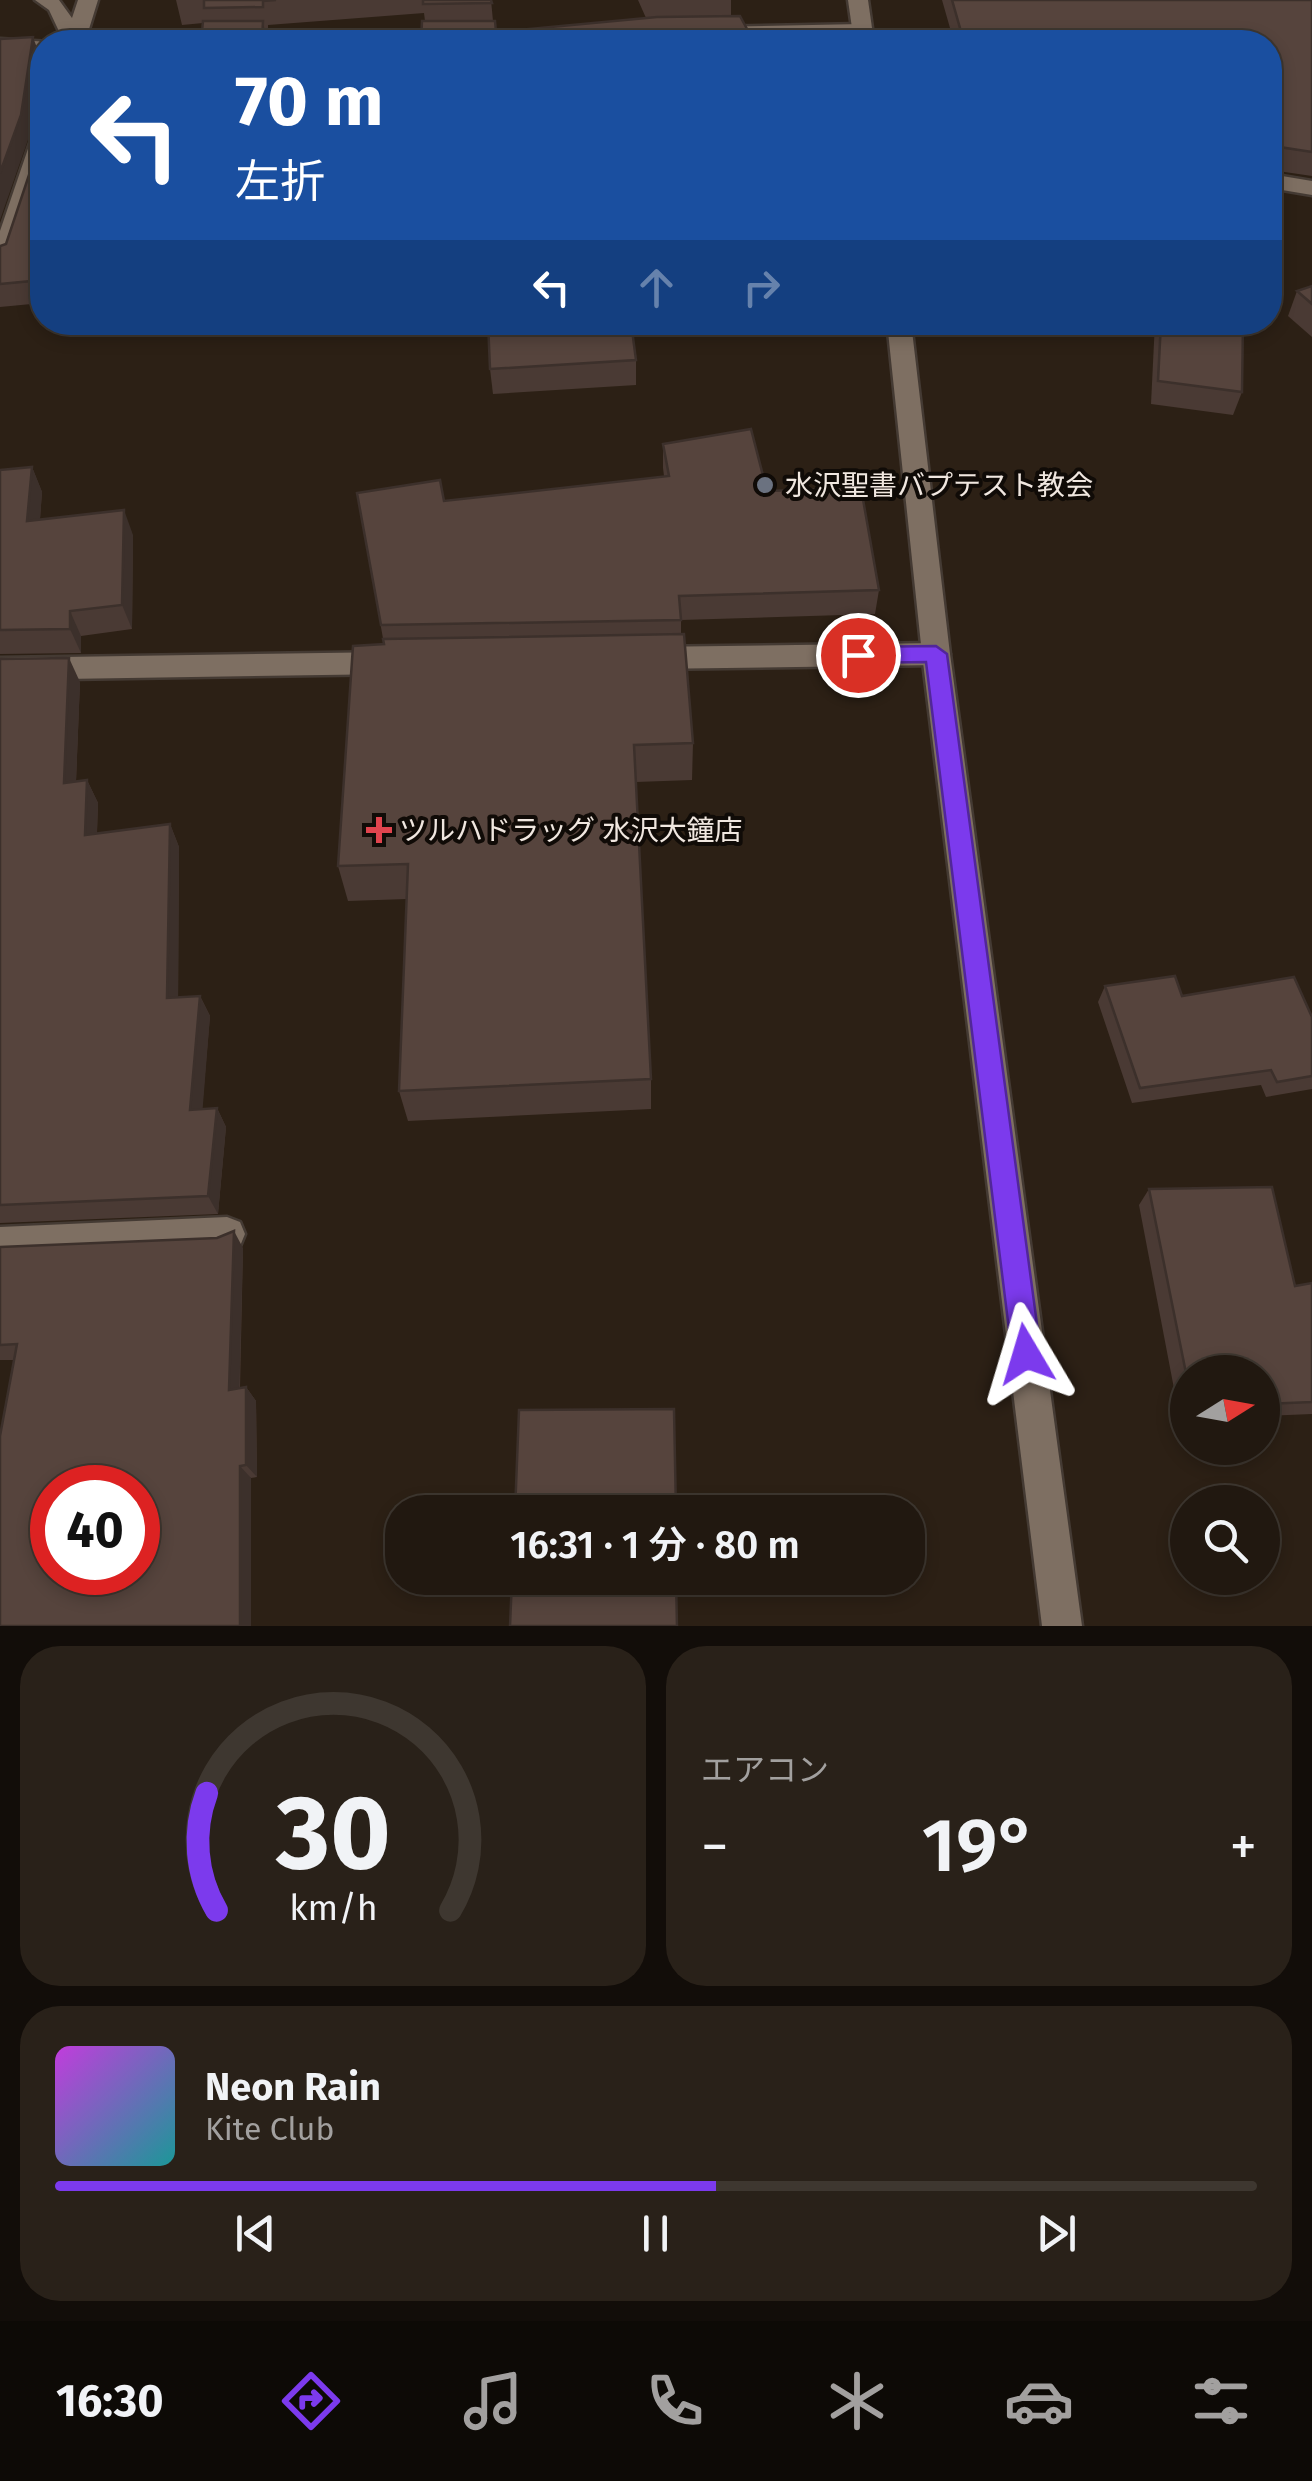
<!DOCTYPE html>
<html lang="ja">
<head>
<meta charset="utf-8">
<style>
	:root { --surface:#211810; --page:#292119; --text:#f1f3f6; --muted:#a2a09f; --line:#3e3730; --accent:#7c3aed }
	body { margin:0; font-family:"Fira Sans","Noto Sans JP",sans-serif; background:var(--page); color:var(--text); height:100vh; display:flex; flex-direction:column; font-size:38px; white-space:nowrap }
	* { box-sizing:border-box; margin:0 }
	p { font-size:32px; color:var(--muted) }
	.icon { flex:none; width:55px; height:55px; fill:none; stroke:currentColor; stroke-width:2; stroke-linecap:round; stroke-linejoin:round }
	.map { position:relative; height:1626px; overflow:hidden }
	.drawer { display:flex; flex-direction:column; gap:20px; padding:20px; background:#120d09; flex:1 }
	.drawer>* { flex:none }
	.hud { position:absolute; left:30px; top:30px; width:1252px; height:305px; border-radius:40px; box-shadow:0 5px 15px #0003,0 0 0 2px var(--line); background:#1a4fa0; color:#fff; overflow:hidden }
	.needle { width:65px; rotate:79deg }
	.controls { position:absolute; left:1170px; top:1355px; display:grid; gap:20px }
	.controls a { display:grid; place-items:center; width:110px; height:110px; border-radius:50%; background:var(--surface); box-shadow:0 5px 15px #0003,0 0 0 2px var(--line); font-size:50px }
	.speed { position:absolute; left:30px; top:1465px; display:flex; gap:20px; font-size:50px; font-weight:700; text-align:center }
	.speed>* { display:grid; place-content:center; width:130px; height:130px; border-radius:50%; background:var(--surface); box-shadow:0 5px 15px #0003,0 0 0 2px var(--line); line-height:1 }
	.speed .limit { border:15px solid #d22; background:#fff; color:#111 }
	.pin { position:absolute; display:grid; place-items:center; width:85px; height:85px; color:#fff; margin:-42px; border:5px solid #fff; border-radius:50%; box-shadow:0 2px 10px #0007 }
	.me { position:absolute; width:110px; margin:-55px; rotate:353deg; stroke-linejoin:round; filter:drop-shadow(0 0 8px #0008) }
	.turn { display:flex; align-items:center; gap:35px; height:210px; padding:0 40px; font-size:45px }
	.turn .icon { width:130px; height:130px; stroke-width:2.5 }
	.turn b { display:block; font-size:70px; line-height:85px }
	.lanes { display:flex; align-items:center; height:95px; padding:0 40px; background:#0003; justify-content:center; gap:50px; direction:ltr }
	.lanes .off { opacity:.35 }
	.big { font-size:75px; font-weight:600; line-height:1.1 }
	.drawer .tile { flex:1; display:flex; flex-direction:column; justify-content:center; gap:15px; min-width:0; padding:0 35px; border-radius:40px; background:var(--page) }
	.drawer .dial { align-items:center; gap:0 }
	.dial svg { height:260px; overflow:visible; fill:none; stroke:var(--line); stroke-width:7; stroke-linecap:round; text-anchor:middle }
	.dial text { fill:var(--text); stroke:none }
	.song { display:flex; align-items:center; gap:30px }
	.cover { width:120px; height:120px; border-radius:15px; background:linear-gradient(135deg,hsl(290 70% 55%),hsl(180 70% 35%)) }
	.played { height:10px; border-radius:5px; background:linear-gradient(90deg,var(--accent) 55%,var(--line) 55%) }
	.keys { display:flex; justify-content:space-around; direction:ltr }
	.heat { display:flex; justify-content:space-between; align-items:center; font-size:55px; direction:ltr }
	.drawer .tiles { flex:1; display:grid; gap:20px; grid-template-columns:1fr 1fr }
	.tile:last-child { grid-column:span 2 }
	.trip { position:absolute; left:385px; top:1495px; width:540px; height:100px; border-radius:40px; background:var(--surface); box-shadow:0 5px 15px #0003,0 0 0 2px var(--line); font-weight:600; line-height:100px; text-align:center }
	.dock { display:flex; height:160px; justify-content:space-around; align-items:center; background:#0d0a06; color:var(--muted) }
	.dock .icon { width:70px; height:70px }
	.dock .on { color:var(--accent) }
	.dock b { font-size:45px; color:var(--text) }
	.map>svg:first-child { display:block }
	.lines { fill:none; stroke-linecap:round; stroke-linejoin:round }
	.minor-casing { stroke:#443a33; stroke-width:5 }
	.tertiary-casing { stroke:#443a33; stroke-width:5 }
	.minor { fill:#7e6f62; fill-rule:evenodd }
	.tertiary { fill:#7e6f62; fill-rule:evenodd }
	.wall { fill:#4a3a34 }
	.shaded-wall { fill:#3c302b }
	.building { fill:#56443d; stroke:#3c302b; stroke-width:2.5; fill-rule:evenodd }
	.route { fill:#7c3aed; stroke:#51269a; stroke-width:2.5 }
	.worship-dot { fill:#6b7280; stroke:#100b07; stroke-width:4 }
	.health-dot { fill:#e0444e; stroke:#100b07; stroke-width:4 }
	.labels { text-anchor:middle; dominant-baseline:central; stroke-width:8; stroke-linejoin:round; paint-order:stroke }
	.poi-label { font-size:28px; fill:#f0e7e0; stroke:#100b07; text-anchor:start }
</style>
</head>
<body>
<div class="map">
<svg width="1312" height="1626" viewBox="0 0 1312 1626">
	<rect width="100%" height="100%" fill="#2c2015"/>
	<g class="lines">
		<!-- minor casing -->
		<g class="minor-casing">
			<g id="minor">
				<path d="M35 0H59L72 18 78 0H98L85 42H64L49 10Z"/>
				<path d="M862 24 869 26V34L710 39 700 33 710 27Z"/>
				<path d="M459 31 466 33V41L169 42 179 36Z"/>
				<path d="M0 39 50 42H42V51H0Z"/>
				<path d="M42 134V171L11 265 0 272V231L31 140Z"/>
				<path d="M1270 174 1312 181V195L1270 188Z"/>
				<path d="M936 643 946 646 950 654 946 662 936 665 648 669 638 666 634 658 638 650 648 647Z"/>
				<path d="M392 652 402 655 406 663 402 671 392 674 0 680V658Z"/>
				<path d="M227 1217 240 1222 245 1234 240 1246 227 1251 0 1261V1227Z"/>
			</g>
		</g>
		<!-- tertiary casing -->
		<g class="tertiary-casing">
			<g id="tertiary">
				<path d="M848 0H868L874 42H854Z"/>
				<path d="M887 322H911L950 654 1082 1626H1042L922 654Z"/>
			</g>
		</g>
		<!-- minor -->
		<use href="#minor" class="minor"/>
		<!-- tertiary -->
		<use href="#tertiary" class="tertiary"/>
	</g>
	<!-- wall -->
	<g class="wall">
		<path d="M176 0H491L493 21 496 32 646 18 638 0H731V16L421 42 425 21 424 13 268 25V31H265L267 42H201L203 23 182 25Z"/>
		<path d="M942 0H1312V176L1271 170 1270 172V42H954Z"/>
		<path d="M42 171V303L0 307V246L6 244Z"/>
		<path d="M1312 286V337L1288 316 1297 291Z"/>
		<path d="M1155 322H1243L1242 392 1233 415 1151 404Z"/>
		<path d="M636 360V385L493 394 490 369Z"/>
		<path d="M663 444 767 491 879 590 875 614 681 620V634L693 743 692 780 636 782 651 1079V1109L408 1121 399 1091 407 899 348 901 338 866 384 644 357 493 444 501 664 476 663 468Z"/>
		<path d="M32 467 42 492 40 519 133 535 132 629 81 636V653L0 654V470Z"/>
		<path d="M0 659 80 682 76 782 87 780 98 803 97 833 170 824 179 847 178 998 200 996 210 1016 202 1109 217 1108 226 1127 218 1214 0 1223Z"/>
		<path d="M1105 986 1182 996 1312 1017V1089L1266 1097 1261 1085 1132 1103 1098 1002Z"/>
		<path d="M1149 1189 1295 1286 1312 1283V1414L1262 1416V1372H1188V1420H1180L1139 1205Z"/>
		<path d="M0 1247 243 1248 240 1388 246 1387 256 1401 257 1477 251 1478 14 1360H0Z"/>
	</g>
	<!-- shaded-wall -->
	<g class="shaded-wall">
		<path d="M263 21 267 42H262Z"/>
		<path d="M33 37 41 59 29 137 0 220V173Z"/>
		<path d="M32 467 42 492 38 546 27 521Z"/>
		<path d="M124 510 133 535 132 629 122 605Z"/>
		<path d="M70 611 81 636V653L70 629Z"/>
		<path d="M69 658 80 682 75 806 64 783Z"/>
		<path d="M87 780 98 803 96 857 85 835Z"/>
		<path d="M170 824 179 847 178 1019 167 998Z"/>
		<path d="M200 996 210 1016 201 1129 190 1110Z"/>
		<path d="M217 1108 226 1127 218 1214 208 1196Z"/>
		<path d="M234 1231 243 1248 239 1404 229 1390Z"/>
		<path d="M246 1387 256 1401 257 1477 246 1465Z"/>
		<path d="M240 1466 251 1478V1626H240Z"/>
	</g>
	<!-- building -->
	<g class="building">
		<path d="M204 0H276L263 1V7L204 8Z"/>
		<path d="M423 0H491L492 3 423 4Z"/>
		<path d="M952 0H1312V152L1279 147 1274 158H1270V42H964Z"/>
		<path d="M740 16 754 42H421L422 21H495L496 32 657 17Z"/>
		<path d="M203 21H263L262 42H201Z"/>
		<path d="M33 37 21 115 0 173V39Z"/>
		<path d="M42 171V280L0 284V246L6 244 30 172Z"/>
		<path d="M1312 286V304L1297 291Z"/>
		<path d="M488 322H631L636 360 490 369Z"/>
		<path d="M1161 322H1243L1242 392 1158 381Z"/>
		<path d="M751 429 767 491 861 488 879 590 679 596 681 620 381 625 357 493 440 480 444 501 669 476 663 444Z"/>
		<path d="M32 467 27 521 124 510 122 605 70 611V629L0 630V470Z"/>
		<path d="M684 634 693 743 634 745 651 1079 399 1091 408 864 338 866 353 646 384 644 383 639Z"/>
		<path d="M69 658 64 783 87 780 85 835 170 824 167 998 200 996 190 1110 217 1108 208 1196 0 1205V659Z"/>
		<path d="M1175 976 1182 996 1294 977 1312 1017V1076L1277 1082 1271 1070 1140 1088 1105 986Z"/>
		<path d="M1272 1187 1295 1286 1312 1283V1402L1262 1404V1372H1188V1383L1149 1189Z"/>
		<path d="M234 1231 229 1390 246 1387V1465L240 1466V1626H0V1436L17 1344 0 1345V1247L217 1238ZM52 1488H138V1572H52Z"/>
		<path d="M674 1409 676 1512H515L519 1410Z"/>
		<path d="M512 1578H676L677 1626H510Z"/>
	</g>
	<!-- route -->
	<path class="route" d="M936 646 947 654 1041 1354 1036 1364 1026 1368 1017 1364 1012 1354 926 662 858 663 847 655 858 647Z"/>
	<!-- markers -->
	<circle class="worship-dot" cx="765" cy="485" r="10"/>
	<path class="health-dot" d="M374 815h10v10h10v10h-10v10h-10v-10h-10v-10h10z"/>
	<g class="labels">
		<!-- poi labels -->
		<g class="poi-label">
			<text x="785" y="485">水沢聖書バプテスト教会</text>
			<text x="399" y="830">ツルハドラッグ 水沢大鐘店</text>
		</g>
	</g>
</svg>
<div class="controls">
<a><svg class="needle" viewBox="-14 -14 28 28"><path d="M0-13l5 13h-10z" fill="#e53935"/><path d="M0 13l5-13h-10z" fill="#a2a09f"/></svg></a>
<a><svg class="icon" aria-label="search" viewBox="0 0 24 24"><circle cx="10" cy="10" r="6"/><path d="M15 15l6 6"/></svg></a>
</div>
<div class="speed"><div class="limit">40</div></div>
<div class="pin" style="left:858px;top:655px;background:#d93025"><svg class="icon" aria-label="arrive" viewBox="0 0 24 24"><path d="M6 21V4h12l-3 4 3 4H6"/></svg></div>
<svg class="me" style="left:1026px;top:1354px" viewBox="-20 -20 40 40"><path d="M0-17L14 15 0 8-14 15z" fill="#7c3aed" stroke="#fff" stroke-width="4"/></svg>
<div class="trip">16:31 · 1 分 · 80 m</div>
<div class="hud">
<div class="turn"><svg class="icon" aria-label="left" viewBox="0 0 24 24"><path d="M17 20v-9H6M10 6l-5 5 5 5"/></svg><div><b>70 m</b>左折</div></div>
<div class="lanes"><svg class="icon" aria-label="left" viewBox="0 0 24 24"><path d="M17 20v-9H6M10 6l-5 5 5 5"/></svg><svg class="icon off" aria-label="ahead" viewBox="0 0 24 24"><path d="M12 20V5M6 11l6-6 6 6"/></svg><svg class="icon off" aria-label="right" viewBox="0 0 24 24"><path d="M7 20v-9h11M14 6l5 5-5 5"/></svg></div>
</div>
</div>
<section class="drawer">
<div class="tiles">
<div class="tile dial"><svg viewBox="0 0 100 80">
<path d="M14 69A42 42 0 1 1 86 69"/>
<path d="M14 69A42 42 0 0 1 11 33" stroke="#7c3aed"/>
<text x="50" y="56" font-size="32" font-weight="700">30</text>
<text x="50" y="72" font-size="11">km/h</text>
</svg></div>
<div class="tile"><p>エアコン</p>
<div class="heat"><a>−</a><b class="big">19°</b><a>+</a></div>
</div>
<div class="tile">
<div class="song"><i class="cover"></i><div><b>Neon Rain</b><p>Kite Club</p></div></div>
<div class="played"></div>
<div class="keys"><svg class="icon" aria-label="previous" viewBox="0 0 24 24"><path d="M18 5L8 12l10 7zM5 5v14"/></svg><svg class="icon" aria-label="pause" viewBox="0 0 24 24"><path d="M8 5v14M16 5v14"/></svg><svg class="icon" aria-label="next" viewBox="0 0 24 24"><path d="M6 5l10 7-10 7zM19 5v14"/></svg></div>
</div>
</div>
</section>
<nav class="dock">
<b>16:30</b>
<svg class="icon on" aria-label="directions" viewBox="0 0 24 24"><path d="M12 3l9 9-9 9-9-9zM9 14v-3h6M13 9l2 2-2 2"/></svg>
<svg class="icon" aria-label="music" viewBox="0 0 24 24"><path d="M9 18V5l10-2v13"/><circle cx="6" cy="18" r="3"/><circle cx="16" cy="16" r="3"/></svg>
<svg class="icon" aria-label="phone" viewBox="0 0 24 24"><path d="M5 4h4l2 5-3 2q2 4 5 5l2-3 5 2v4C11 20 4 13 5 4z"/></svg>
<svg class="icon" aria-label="climate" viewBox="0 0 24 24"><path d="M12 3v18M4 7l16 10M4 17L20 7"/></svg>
<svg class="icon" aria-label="car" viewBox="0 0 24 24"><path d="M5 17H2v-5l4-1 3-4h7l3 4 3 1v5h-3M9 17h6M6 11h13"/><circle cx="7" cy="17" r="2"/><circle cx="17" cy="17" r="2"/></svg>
<svg class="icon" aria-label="filters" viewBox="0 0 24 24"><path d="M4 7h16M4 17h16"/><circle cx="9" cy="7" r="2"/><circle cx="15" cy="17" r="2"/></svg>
</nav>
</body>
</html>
